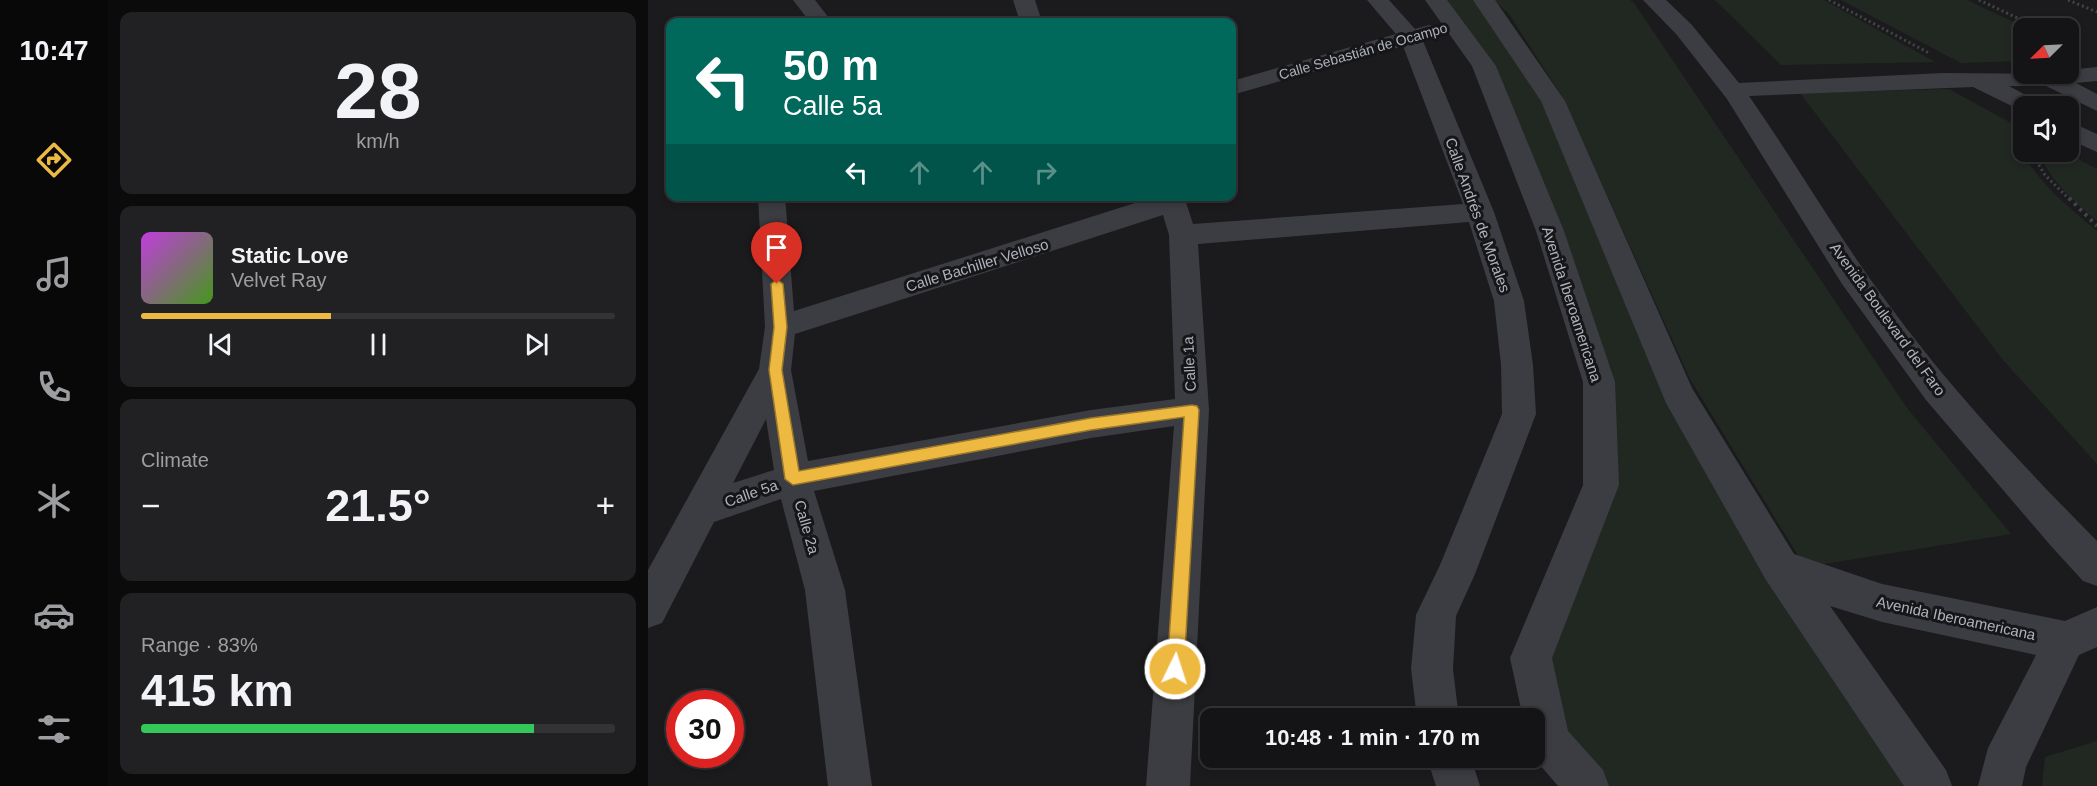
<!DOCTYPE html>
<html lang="en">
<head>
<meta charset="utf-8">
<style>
	:root { --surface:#141416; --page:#212123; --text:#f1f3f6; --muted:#9d9ea1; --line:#333335; --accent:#eeb941 }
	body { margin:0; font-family:Arial,sans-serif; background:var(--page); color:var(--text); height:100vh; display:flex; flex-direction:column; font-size:22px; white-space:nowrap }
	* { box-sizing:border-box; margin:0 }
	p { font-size:20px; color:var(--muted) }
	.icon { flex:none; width:33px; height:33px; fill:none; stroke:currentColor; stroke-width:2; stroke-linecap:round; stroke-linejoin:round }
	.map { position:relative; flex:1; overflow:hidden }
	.panel { display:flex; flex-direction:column; gap:12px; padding:12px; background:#0b0b0c; width:540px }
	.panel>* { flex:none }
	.top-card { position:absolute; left:18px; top:18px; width:570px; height:183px; border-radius:12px; box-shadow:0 3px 9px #0003,0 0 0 2px var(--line); background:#00695c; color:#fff; overflow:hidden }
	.needle { width:39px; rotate:246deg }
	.controls { position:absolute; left:1365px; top:18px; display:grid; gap:12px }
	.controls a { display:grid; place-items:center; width:66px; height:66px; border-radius:12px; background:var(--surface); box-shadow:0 3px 9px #0003,0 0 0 2px var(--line); font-size:30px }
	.speed { position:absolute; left:18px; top:690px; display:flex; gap:12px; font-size:30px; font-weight:700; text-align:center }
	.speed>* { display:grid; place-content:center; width:78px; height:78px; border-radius:50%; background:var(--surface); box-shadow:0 3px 9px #0003,0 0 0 2px var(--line); line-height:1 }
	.speed .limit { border:9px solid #d22; background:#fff; color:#111 }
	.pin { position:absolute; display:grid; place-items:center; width:51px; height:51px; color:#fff; margin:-62px -26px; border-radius:50% 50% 50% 0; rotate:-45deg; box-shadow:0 0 6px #0007 }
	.pin .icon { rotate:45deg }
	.me { position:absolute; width:66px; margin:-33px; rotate:4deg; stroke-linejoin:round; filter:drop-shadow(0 0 4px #0008) }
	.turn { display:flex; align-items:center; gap:21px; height:126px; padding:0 18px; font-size:27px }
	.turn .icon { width:78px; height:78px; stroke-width:2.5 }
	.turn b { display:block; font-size:42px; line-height:51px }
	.lanes { display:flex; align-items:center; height:57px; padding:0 18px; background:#0003; justify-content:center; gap:30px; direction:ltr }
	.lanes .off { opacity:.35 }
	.big { font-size:45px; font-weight:700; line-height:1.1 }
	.panel .tile { flex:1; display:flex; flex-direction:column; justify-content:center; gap:9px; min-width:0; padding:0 21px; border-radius:12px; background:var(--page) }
	.panel .dial { align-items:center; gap:0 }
	.dial b { font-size:78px; line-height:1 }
	.song { display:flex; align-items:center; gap:18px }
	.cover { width:72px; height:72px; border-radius:9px; background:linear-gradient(135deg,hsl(290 70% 55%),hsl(100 70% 35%)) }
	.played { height:6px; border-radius:3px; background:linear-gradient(90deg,var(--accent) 40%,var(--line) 40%) }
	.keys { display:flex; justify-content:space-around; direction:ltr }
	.heat { display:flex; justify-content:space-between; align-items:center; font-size:33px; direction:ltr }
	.charge { height:9px; border-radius:4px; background:linear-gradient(90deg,#34c759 83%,var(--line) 0) }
	.trip { position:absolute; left:552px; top:708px; width:345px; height:60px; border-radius:12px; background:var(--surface); box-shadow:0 3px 9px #0003,0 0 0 2px var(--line); font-weight:700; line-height:60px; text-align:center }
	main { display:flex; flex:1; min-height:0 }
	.menu { display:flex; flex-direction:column; width:108px; justify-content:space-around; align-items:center; background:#080809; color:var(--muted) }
	.menu .icon { width:42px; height:42px }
	.menu .selected { color:var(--accent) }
	.menu b { font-size:27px; color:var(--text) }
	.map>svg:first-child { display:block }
	.green { fill:#212822 }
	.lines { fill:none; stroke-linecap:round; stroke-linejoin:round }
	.path-far1 { stroke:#424449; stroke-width:3; stroke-dasharray:2 3; stroke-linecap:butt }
	.path { stroke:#424449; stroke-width:4; stroke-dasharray:3 4.5; stroke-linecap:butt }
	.minor { fill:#3c3d42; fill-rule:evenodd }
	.route { fill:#eeb941; stroke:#9b782a; stroke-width:1.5 }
	.labels { text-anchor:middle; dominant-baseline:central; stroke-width:6; stroke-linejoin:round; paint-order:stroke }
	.far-street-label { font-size:14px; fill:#aeb2bc; stroke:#161618 }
	.street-label { font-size:15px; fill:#aeb2bc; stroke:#161618 }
</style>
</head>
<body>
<main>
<nav class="menu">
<b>10:47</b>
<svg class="icon selected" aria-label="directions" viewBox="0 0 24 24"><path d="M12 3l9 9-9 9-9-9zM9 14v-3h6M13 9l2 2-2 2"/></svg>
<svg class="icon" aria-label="music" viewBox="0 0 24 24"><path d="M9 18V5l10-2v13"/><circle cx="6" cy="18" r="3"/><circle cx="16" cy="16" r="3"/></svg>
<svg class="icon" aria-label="phone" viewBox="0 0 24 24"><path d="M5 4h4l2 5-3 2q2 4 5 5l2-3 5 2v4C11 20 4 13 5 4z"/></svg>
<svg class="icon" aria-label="climate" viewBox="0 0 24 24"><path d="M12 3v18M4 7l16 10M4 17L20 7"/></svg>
<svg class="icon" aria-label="car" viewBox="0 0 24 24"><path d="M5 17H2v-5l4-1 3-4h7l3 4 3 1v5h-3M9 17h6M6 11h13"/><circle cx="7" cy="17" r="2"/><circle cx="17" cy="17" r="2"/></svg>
<svg class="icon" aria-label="filters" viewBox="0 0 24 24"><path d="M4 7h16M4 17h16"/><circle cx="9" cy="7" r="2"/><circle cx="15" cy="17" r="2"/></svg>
</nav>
<section class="panel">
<div class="tile dial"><b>28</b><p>km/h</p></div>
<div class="tile">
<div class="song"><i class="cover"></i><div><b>Static Love</b><p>Velvet Ray</p></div></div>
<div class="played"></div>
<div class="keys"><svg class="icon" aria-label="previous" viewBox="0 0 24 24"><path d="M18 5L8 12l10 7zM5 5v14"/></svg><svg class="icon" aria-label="pause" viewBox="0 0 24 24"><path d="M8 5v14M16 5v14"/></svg><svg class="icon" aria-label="next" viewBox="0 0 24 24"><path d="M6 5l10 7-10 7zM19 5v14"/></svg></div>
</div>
<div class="tile"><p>Climate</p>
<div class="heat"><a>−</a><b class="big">21.5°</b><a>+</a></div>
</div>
<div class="tile"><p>Range · 83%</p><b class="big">415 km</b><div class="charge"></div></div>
</section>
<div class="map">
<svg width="1449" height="786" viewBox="0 0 1449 786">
	<rect width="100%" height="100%" fill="#1b1b1d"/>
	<!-- green -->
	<g class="green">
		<path d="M793 0H832L903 114 1025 401 1272 786H953L910 737 896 654 934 553 958 371 841 65Z"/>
		<path d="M846 0H982L986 3 1259 408 1363 534 1157 567 1042 379 915 98 861 14Z"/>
		<path d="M1067 0H1176L1287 62 1133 65Z"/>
		<path d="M1193 0H1319L1378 28H1376L1375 61 1313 63Z"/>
		<path d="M1301 89 1363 123C1374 170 1413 201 1449 231V464L1355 360 1152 93Z"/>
		<path d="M1390 152H1417L1449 169V221C1425 201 1402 180 1390 152Z"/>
		<path d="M1449 741V786H1394L1397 757Z"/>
	</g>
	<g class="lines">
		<!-- path-far1 -->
		<g class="path-far1">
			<path d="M1181 0 1281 53"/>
			<path d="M1331 0 1391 28"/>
			<path d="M1420 0 1449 12"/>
			<path d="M1420 43 1432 48"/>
			<path d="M1383 152 1397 175 1422 200"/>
		</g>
		<!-- path -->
		<path class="path" d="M1421 198 1449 226"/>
		<!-- minor -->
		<g class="minor">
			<path d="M145 0H167L184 22H162Z"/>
			<path d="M365 0H387L394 22H372Z"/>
			<path d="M719 0H741L767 29 781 25 789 27 792 32 789 37 775 41 846 212 876 301 885 365 888 414 827 574 808 616 805 669 811 718H769L763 669 768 615 792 565 854 414 853 365 846 301 821 222 550 244 561 410 542 786H498L526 426 443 438 166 491 197 590 224 786H180L157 590 133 499 66 522 14 623 0 628V570L111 369 117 327 110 196H137L146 311 509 196H536L545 224 815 204 755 46 584 95V81L748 34ZM515 215 521 235 527 399 443 410 160 461 143 370 147 334ZM118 419 126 470 85 483Z"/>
			<path d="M777 0H799L848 66 916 231 967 382 971 485 904 658 920 731 955 770 961 786H910L886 758V718H875L862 658 935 485V382L888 231 824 66Z"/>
			<path d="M825 0H847L917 101 1044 388 1146 554 1234 584 1417 621 1449 607V647L1431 655 1378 767 1374 786H1330L1340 748 1388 655 1234 622 1182 606 1298 770 1304 786H1256L1118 580 1018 403 893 101Z"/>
			<path d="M995 0H1018L1044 25 1091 83 1295 73 1420 74V70L1449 67V81L1428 83 1449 94V111L1398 86H1361L1389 101 1392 106H1376V112L1325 87 1101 96C1149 165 1191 238 1241 305 1303 390 1376 467 1449 541V586L1435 581 1403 546 1278 400 1194 284 1079 99 1029 35Z"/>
			<path d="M1420 121 1449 134V152L1420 139Z"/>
			<path d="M779 758H823L832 786H788Z"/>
		</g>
	</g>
	<!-- route -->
	<path class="route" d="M129 279 135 284 139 327 134 370 151 471 443 418 544 405 549 406 551 410 536 669 533 675 527 677 521 675 519 669 536 417 443 430 145 485 137 479 121 370 126 327 123 284Z"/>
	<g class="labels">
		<!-- far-street labels -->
		<g class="far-street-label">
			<text transform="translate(715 51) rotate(-16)">Calle Sebastián de Ocampo</text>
		</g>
		<!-- street labels -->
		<g class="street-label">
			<text transform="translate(830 215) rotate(70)">Calle Andrés de Morales</text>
			<text transform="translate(329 265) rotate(-17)">Calle Bachiller Velloso</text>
			<text transform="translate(924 304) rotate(72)">Avenida Iberoamericana</text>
			<text transform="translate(1240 319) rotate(54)">Avenida Boulevard del Faro</text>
			<text transform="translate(541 364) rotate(-93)">Calle 1a</text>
			<text transform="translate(103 493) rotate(-19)">Calle 5a</text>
			<text transform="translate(159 527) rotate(74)">Calle 2a</text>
			<text transform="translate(1308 618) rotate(12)">Avenida Iberoamericana</text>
		</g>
	</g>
</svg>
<div class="controls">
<a><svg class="needle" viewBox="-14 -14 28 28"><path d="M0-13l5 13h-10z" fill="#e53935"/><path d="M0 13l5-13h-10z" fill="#9d9ea1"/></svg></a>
<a><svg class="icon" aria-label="sound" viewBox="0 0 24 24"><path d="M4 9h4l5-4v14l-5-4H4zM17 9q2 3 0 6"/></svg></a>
</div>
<div class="speed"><div class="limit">30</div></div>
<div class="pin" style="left:129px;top:284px;background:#d93025"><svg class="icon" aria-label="arrive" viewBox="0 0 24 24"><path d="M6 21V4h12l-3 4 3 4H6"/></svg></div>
<svg class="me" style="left:527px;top:669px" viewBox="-20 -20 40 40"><circle r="17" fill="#eeb941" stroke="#fff" stroke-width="3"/><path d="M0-11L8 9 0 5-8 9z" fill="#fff"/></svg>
<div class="trip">10:48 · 1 min · 170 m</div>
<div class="top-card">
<div class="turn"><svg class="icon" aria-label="left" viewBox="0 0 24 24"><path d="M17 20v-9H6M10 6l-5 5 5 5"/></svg><div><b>50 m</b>Calle 5a</div></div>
<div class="lanes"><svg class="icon" aria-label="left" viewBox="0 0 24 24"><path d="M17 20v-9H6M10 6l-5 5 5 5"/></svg><svg class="icon off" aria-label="ahead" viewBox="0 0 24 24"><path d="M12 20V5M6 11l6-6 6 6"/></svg><svg class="icon off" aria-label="ahead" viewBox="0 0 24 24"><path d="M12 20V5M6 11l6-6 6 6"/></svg><svg class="icon off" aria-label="right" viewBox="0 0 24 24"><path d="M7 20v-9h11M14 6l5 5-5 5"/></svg></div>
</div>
</div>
</main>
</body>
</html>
